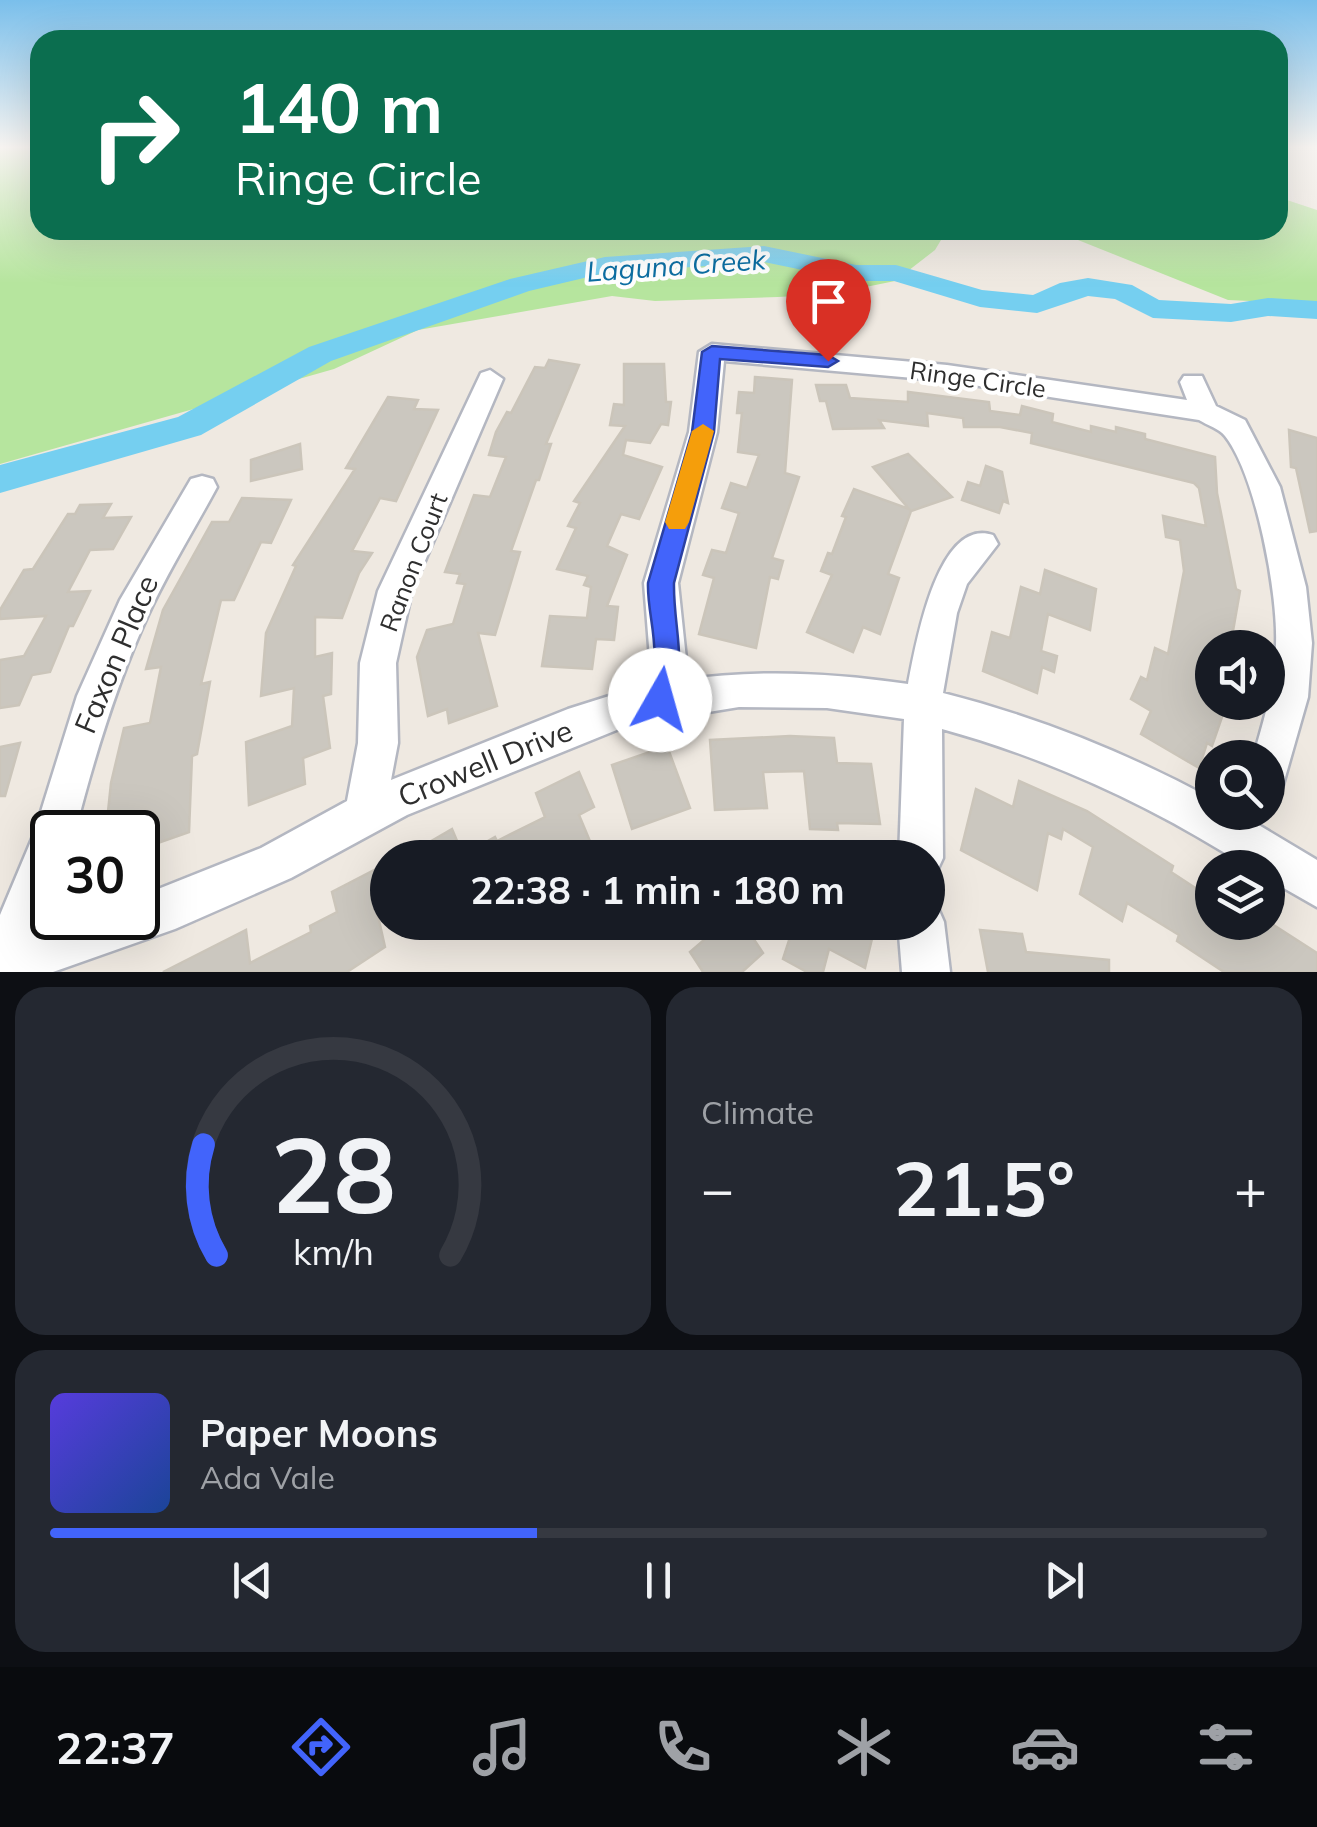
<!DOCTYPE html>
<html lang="en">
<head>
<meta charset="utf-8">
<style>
	:root { --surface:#171b24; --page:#242831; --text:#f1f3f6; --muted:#9ea1a6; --line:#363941; --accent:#4264fb }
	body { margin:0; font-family:Mulish,sans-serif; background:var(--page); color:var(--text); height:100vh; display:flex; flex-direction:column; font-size:38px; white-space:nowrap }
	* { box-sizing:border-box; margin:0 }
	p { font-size:32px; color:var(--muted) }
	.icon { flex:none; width:55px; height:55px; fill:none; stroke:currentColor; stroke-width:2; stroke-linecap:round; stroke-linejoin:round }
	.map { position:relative; height:972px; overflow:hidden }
	.panel { display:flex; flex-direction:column; gap:15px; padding:15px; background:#0d0f14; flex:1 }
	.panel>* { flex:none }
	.top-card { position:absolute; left:30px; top:30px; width:1258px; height:210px; border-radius:30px; box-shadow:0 10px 40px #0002; background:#0b6e4f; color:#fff; overflow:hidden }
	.buttons { position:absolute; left:1195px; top:630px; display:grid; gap:20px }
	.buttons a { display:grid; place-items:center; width:90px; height:90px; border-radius:50%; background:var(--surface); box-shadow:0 10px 40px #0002; font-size:50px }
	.speed { position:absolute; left:30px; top:810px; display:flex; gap:20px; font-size:50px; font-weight:700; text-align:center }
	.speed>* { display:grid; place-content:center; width:130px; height:130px; border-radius:50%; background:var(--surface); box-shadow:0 10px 40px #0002; line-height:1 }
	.speed .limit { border:5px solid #111; border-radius:15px; background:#fff; color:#111 }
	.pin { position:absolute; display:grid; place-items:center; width:85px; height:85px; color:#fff; margin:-102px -42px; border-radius:50% 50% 50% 0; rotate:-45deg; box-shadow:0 0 10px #0007 }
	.pin .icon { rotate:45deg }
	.me { position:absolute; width:110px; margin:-55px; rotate:7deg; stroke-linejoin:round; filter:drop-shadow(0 0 8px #0008) }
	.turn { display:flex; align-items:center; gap:35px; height:210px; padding:0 40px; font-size:45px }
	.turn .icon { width:130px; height:130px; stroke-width:2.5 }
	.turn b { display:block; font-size:70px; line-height:85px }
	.big { font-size:75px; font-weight:700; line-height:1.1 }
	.panel .card { flex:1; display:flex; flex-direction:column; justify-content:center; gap:15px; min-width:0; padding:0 35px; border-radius:30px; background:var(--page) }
	.panel .dial { align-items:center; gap:0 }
	.dial svg { height:260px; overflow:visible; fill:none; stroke:var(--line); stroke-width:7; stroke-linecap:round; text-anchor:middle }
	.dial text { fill:var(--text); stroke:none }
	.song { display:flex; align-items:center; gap:30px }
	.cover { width:120px; height:120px; border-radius:15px; background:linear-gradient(135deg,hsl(250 70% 55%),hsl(220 70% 35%)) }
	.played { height:10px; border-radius:5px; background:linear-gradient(90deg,var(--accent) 40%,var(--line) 40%) }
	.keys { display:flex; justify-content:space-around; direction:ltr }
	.heat { display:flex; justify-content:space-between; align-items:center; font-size:55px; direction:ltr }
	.panel .tiles { flex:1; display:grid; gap:15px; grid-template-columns:1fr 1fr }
	.card:last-child { grid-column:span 2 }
	.trip { position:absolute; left:370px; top:840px; width:575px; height:100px; border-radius:50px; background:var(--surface); box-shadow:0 10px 40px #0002; font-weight:700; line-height:100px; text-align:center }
	.tab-bar { display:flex; height:160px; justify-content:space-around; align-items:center; background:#090b0e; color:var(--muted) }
	.tab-bar .icon { width:70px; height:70px }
	.tab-bar .current { color:var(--accent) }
	.tab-bar b { font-size:45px; color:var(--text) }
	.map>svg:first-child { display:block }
	.green { fill:#b6e59e }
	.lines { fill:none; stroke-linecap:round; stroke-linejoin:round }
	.river { fill:#75cff0; fill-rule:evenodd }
	.building { fill:#cbc7bf; stroke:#cbc5ba; stroke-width:2.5 }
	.minor-casing { stroke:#b4b7c1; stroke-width:5 }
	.minor { fill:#fff; fill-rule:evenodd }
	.route { fill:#4264fb; stroke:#2b41a3; stroke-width:2.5 }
	.slow { fill:#f59e0b }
	.labels { text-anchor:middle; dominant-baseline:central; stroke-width:8; stroke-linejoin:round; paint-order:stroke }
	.street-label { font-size:25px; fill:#2e2e2e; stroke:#fff }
	.water-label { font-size:28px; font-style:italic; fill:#0d6fa3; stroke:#fff }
	.near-street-label { font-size:30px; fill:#2e2e2e; stroke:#fff }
</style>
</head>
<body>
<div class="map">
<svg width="1317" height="972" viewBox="0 0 1317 972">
	<rect width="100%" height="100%" fill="#efe9e1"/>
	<!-- green -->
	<g class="green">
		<path d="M0 147H40V230H947L935 250 895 281 831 294 778 297 655 301 612 296 418 330 334 369 0 464Z"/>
		<path d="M1278 197 1317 210V304L1228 300 1053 230H1278Z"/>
	</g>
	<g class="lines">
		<!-- river -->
		<path class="river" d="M764 246 856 265H896L982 290 1033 295 1060 283 1088 278 1132 285 1159 300 1231 304 1268 298 1317 301V319L1268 316 1231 322 1153 318 1115 299 1088 296 1037 313 980 307 894 281H856L764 262 605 273 529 291 331 361 201 435 0 493V465L178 417 309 347 510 279 605 257Z"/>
	</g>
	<!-- building -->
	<g class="building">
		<path d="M549 360 579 365 546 444H551L539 480H536L511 551 520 552 495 635 478 633 497 706 449 723 447 709 428 716 417 657 427 630 453 624 465 584 457 583 460 574 445 572 474 495 490 497 506 457 489 455 496 432 507 412 511 413 535 367 545 368Z"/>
		<path d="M624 364H664L666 402H671L668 425 661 424 650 443 626 440 623 455 662 467 639 519 621 514 607 546 627 555 607 606 618 607 614 640 596 639 592 669 542 666 550 616 587 618 591 587 584 585 588 576 557 569 576 528 568 526 580 503 574 501 625 426 610 425 614 404 624 405Z"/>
		<path d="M755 377 792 380 785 473 799 477 772 558 783 561 778 579 770 577 756 648 699 634 714 578 703 575 712 550 726 553 739 513 722 508 731 483 747 488 759 455 738 452 742 413H737L739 392 754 393Z"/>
		<path d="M816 385H846L850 398 908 402V392L989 402 990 411 1020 415 1022 406 1053 414 1052 422 1091 432V426L1116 432V427L1145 434V439L1215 457 1217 493 1236 589 1240 591 1230 648H1212V708L1223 714 1212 746 1207 743 1199 768 1141 734 1151 711 1131 699 1141 677 1147 680 1155 648 1168 654 1184 571 1180 540 1166 537 1163 516 1206 526 1199 488 1194 483 1031 443 1032 433 1000 427H964L963 418 927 413 928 426 879 420 884 428 833 429 826 401H820Z"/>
		<path d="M388 397 418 400 414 409 438 410 396 501 380 498 352 551 372 553 359 573 342 618 315 617V657L332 653 331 694 323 696 330 748 303 758 305 784 249 805 246 742 292 726 294 688 261 696 266 633 296 566 293 565 355 469 346 468Z"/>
		<path d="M1289 430 1317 438V531L1310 532 1296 468 1291 467Z"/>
		<path d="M300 444 302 469 251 481V460Z"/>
		<path d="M908 454 952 497 911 511 888 574 899 578 880 634 863 627 853 652 807 632 832 575 821 571 828 553 832 554 846 517 842 516 854 489 909 509 873 467Z"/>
		<path d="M986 466 1002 472 1008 503 1003 501 999 513 962 500 968 482 980 486Z"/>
		<path d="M242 498 291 500 271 543 261 542 234 600H221L201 684 210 682 197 754 192 756 189 832 138 850V820L106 831 111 783 124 728 150 723 161 667 146 669 163 610 212 522H229Z"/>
		<path d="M111 504 103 518 131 517 113 549 90 550 68 592 90 591 73 626H69L50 672 32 675 19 705 0 708V660L24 656 46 616 0 619V610L24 570 33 569 68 514H75L80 505Z"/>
		<path d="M1045 570 1096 589 1090 630 1048 614 1041 651 1057 656 1054 672 1042 667 1037 693 983 671 992 632 1010 638 1021 587 1040 594Z"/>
		<path d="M790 736 834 738 837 763 871 764 880 824 837 823 838 830 810 829 804 771 763 772 767 808 715 810 710 740Z"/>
		<path d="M20 743 5 796H0V747Z"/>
		<path d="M667 746 690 808 632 829 612 765Z"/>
		<path d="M579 772 594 807 579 815 597 858H402L452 829 463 855 495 837 497 841 545 817 536 793Z"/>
		<path d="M1019 781 1087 811 1173 866 1171 872 1212 899V922H1269L1317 953V972H1224L1177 941 1179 935 1127 903 1122 921 1080 894 1093 847 1063 829 1061 839 1048 833 1037 890 961 850 976 789 1013 807Z"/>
		<path d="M384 865 388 911 378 916 385 947 347 972H163L246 930 250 963 311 932 310 926 337 912 332 892Z"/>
		<path d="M693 922H760L749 932 763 953 742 972H703L690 952 704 940Z"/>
		<path d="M795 922H876L865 968 829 949 823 972H807L783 959Z"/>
		<path d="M980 930 1022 934 1026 952 1109 960V972H988Z"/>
	</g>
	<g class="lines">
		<!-- minor casing -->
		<g class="minor-casing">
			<g id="minor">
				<path d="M712 344 947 365 1187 400 1180 382 1184 376H1202L1216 406 1245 420 1280 487 1306 587 1312 643 1308 697 1282 788 1268 794V758H1253C1264 720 1275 684 1276 644 1278 594 1256 475 1225 436 1220 429 1207 425 1199 420L947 381 724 361 717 432 678 583 686 659 682 680C759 669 831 673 908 684 915 648 937 516 993 535L998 544 967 584 957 613 943 693C1038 717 1127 753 1212 799V812H1237L1317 860V907L1268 879V868H1249C1154 807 1051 759 942 729L943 858 936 873 928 877V858H899L904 719 827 708 739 707 629 725 407 815 291 878 175 929 53 972H0V915L34 834 77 696 120 600 191 479 202 476 213 479 217 487C194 530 168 571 148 615 116 685 94 758 75 832H52V896L40 930 78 918H138V897L261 848 347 801 358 743 360 663 378 591 481 373 490 370 503 379 412 591 396 663 398 743 391 780 568 709 644 685 650 659 644 583 689 432 699 352Z"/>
				<path d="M928 902 937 906 944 922 950 972H902L898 922H928Z"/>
			</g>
		</g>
		<!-- minor -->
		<use href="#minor" class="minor"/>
	</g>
	<!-- sky -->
	<linearGradient id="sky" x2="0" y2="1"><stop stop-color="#7abfeb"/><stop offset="0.52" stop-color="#f8f5f2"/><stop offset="1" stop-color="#f8f5f2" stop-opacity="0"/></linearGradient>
	<rect width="1317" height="283" fill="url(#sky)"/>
	<!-- route -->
	<path class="route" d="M712 346 828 355 838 361 828 367 720 359 714 432 674 583C673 627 689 667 670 709L660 713 650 709C643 694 652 679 654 663 657 637 647 609 648 583L692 432 702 352Z"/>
	<!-- slow -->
	<path class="slow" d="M703 424 714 431 689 522 685 529H669L665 522 692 431Z"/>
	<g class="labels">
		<!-- street labels -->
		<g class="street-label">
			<text transform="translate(978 379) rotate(8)">Ringe Circle</text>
			<text transform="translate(413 562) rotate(-69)">Ranon Court</text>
		</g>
		<!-- water labels -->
		<g class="water-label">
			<text transform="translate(676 265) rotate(-4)">Laguna Creek</text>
		</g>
		<!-- near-street labels -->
		<g class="near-street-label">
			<text transform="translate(116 654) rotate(-67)">Faxon Place</text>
			<text transform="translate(485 763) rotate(-22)">Crowell Drive</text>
		</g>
	</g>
</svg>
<div class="buttons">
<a><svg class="icon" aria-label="sound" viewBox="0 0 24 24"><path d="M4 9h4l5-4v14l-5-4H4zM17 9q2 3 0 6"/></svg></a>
<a><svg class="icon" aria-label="search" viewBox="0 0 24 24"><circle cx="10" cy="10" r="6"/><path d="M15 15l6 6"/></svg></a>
<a><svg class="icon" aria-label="layers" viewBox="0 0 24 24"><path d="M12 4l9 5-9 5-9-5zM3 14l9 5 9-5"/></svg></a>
</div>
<div class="speed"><div class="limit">30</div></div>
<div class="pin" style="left:828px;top:361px;background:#d93025"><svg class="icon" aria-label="arrive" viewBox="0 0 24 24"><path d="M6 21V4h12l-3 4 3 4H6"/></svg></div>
<svg class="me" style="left:660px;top:700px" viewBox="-20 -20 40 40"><circle r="19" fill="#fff"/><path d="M0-13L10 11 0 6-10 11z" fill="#4264fb"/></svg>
<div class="trip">22:38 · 1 min · 180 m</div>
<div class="top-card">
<div class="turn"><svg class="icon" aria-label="right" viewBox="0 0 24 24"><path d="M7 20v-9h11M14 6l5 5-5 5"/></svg><div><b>140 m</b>Ringe Circle</div></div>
</div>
</div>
<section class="panel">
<div class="tiles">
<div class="card dial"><svg viewBox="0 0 100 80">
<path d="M14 69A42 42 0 1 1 86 69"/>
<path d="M14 69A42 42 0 0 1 10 35" stroke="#4264fb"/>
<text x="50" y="56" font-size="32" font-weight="700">28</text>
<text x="50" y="72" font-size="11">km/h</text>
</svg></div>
<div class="card"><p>Climate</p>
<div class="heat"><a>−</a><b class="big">21.5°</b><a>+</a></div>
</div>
<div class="card">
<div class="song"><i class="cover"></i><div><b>Paper Moons</b><p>Ada Vale</p></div></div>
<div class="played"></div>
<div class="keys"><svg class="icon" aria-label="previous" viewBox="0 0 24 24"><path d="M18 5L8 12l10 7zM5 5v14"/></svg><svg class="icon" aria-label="pause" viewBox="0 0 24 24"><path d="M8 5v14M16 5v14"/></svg><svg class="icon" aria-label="next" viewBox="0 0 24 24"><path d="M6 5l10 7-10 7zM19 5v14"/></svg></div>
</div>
</div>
</section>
<nav class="tab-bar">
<b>22:37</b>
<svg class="icon current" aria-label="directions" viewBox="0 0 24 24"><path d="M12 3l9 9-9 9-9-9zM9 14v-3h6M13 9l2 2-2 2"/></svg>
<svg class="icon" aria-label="music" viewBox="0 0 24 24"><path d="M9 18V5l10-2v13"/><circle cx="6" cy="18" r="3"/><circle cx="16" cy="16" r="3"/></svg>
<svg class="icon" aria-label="phone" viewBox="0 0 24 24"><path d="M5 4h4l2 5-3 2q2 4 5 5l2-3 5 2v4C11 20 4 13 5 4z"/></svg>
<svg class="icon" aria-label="climate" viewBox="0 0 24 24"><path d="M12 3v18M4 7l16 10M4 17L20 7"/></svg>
<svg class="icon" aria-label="car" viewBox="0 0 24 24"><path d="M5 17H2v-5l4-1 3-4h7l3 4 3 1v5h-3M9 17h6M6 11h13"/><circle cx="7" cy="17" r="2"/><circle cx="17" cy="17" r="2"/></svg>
<svg class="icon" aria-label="filters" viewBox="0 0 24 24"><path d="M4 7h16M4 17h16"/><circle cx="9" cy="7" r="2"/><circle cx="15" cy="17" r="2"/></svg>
</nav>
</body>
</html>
